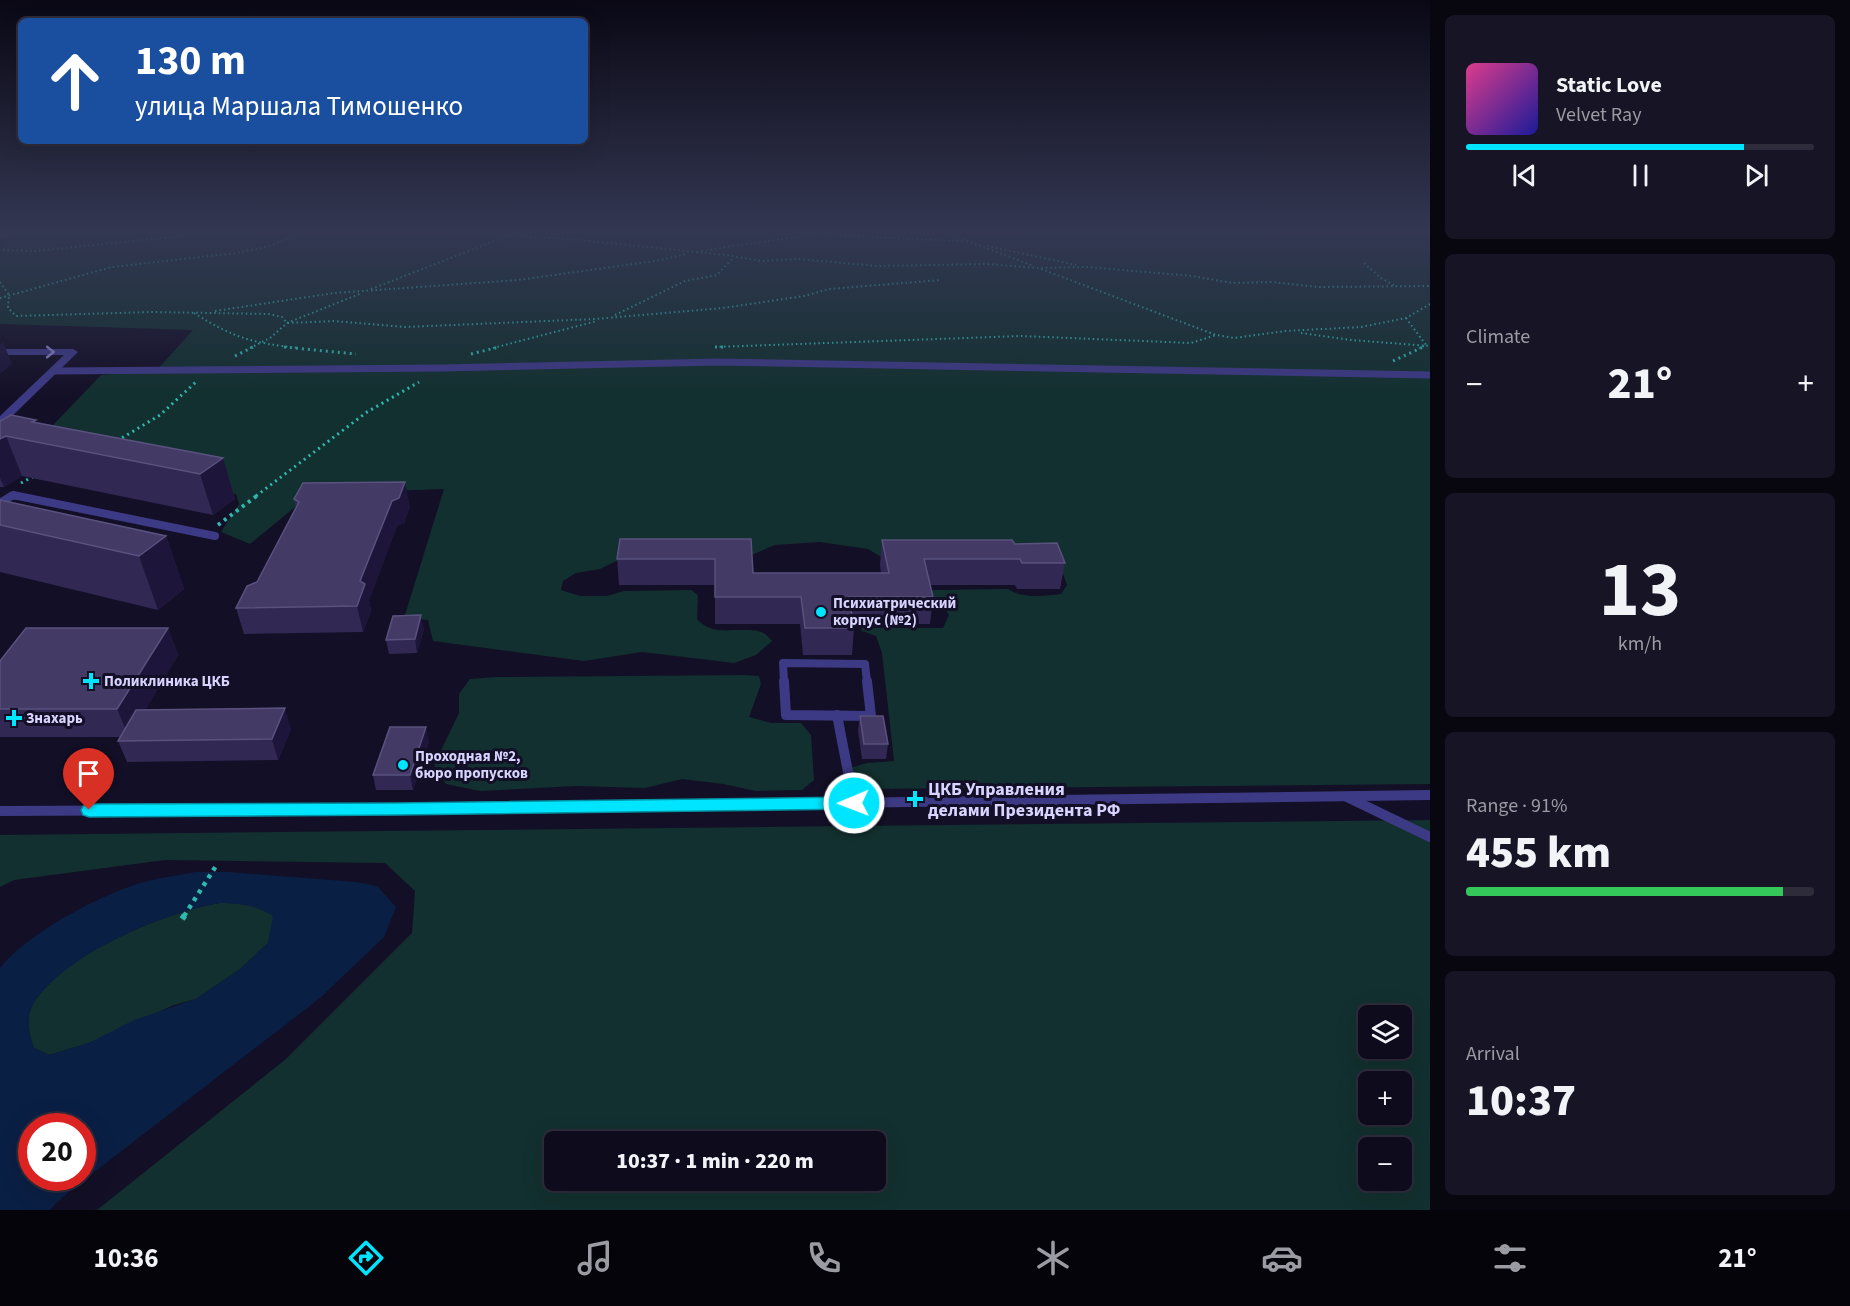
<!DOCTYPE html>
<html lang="en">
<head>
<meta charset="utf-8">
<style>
	:root { --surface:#0e0b1c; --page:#171425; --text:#f1f3f6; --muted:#9b9ba3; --line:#2e2b3b; --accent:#00e5ff }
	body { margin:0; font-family:"Source Sans 3",sans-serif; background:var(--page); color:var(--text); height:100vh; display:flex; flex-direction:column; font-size:22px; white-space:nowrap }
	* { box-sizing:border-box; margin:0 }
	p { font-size:20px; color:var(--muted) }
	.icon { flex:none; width:33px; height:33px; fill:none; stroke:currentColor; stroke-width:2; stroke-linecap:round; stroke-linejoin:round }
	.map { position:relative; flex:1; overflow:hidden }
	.details { display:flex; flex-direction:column; gap:15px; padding:15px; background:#08060f; width:420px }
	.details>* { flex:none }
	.top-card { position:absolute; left:18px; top:18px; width:570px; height:126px; border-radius:9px; box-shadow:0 6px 24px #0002,0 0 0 2px var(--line); background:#1a4fa0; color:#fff; overflow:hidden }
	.tools { position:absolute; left:1358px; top:1005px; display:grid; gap:12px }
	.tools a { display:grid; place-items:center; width:54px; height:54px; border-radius:9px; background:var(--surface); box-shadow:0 6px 24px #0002,0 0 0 2px var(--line); font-size:30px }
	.speed { position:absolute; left:18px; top:1113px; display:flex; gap:12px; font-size:30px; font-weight:700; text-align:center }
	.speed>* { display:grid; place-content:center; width:78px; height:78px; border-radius:50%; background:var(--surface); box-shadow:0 6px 24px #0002,0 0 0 2px var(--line); line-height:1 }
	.speed .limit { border:9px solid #d22; background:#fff; color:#111 }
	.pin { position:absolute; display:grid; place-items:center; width:51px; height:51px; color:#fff; margin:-62px -26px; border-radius:50% 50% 50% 0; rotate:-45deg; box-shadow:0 0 6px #0007 }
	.pin .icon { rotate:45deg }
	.me { position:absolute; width:66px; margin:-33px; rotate:269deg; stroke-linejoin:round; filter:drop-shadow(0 0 4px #0008) }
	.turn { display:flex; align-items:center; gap:21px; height:126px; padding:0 18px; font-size:27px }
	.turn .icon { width:78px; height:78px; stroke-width:2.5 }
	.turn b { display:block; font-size:42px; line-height:51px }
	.big { font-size:45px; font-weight:800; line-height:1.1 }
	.details .card { flex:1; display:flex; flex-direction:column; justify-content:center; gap:9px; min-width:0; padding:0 21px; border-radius:9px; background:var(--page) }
	.details .dial { align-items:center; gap:0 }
	.dial b { font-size:78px; line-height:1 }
	.song { display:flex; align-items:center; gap:18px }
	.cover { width:72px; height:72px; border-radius:9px; background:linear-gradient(135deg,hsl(330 70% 55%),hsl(240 70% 35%)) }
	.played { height:6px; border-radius:3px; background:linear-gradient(90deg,var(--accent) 80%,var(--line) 80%) }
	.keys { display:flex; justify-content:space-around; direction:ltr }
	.heat { display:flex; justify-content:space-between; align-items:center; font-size:33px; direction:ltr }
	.charge { height:9px; border-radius:4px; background:linear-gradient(90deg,#34c759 91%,var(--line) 0) }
	.trip { position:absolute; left:544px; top:1131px; width:342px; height:60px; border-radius:9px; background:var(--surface); box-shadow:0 6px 24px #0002,0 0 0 2px var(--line); font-weight:800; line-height:60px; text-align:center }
	.tab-bar { display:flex; height:96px; justify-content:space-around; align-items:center; background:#06040b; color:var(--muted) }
	.tab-bar .icon { width:42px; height:42px }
	.tab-bar .on { color:var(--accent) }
	.tab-bar b { font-size:27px; color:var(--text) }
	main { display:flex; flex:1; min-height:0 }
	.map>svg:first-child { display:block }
	.green { fill:#12302f; fill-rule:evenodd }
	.water { fill:#0a1f44; fill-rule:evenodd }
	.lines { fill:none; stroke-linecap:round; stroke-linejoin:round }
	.path-far4 { stroke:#2fb8b0; stroke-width:2; stroke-dasharray:1.5 3; stroke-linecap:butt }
	.path-far3 { stroke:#2fb8b0; stroke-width:3; stroke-dasharray:2 4; stroke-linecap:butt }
	.path-far2 { stroke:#2fb8b0; stroke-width:4; stroke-dasharray:3 4.5; stroke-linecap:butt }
	.path-far1 { stroke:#2fb8b0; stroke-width:4.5; stroke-dasharray:4 5; stroke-linecap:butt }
	.path { stroke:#2fb8b0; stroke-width:6; stroke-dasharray:4.5 7; stroke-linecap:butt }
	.service-far3 { stroke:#3d3a85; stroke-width:5 }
	.service-far2 { stroke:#3d3a85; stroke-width:7 }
	.service-far1 { stroke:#3d3a85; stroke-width:8 }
	.service { stroke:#3d3a85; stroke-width:10 }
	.minor { fill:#3d3a85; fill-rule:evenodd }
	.wall { fill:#312854 }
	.shaded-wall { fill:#1d163a }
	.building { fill:#433a66; stroke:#5a527e; stroke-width:1.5 }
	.oneway { stroke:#837fbc }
	.route { fill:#00e5ff; stroke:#0095a6; stroke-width:1.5 }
	.poi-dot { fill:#00e5ff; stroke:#130f26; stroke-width:2 }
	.labels { text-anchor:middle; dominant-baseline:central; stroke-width:6; stroke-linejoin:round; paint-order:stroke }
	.poi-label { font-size:15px; font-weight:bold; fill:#d9d4ff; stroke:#130f26; text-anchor:start }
	.near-poi-label { font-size:18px; font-weight:bold; fill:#d9d4ff; stroke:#130f26; text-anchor:start }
</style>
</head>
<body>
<main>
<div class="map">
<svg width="1430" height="1210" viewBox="0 0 1430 1210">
	<rect width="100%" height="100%" fill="#130f26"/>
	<!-- green -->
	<g class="green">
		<path d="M18 230H1430V784L867 789 853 783 850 768 867 763 894 761 882 653 876 636 862 631 861 628H943L949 615 942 604 929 594 933 590 1008 589C1023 599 1044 596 1061 594L1067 585 1060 565 891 563 868 549 820 542 775 545 742 559 625 557 600 569 576 573 563 581 561 590 580 596H607L624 591 691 590 698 595 697 619C714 639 739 625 761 632 765 633 769 638 772 641L756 655 734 663 642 652 584 661 433 641 428 620 404 618 444 489 387 491 300 503 250 544 221 532 239 504 236 494 117 469 33 446 101 375 156 371 193 330 0 324V245Z"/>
		<path d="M745 675 759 676 761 684 749 717 771 723H801L811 735 814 780 802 790 756 791 723 784 682 779 645 788 576 786 480 791 446 784 434 765 459 713V694L470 679 496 677Z"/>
		<path d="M1430 820V1210H97L286 1059 412 933 415 891 385 863 165 860 14 880 0 887V835ZM1368 1016H1401V1048H1368ZM1368 1082H1401V1114H1368ZM555 1142H876V1180H555ZM1368 1148H1401V1180H1368Z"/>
		<path d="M220 903C241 903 256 905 274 916L268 943 239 970 196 999 174 1005 89 1043 49 1055 34 1048C29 1035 25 1018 33 1004 65 953 163 913 220 903Z"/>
	</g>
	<!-- water -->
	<path class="water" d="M195 872H229L356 882 377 886 396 907 384 937 320 998 71 1190 49 1210H0V968C26 935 96 897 137 884 155 878 176 876 195 872ZM220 903C240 903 256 905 273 916L268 943 239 970 196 999 134 1020 89 1043 49 1055 34 1048C29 1035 25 1018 33 1004 66 953 163 913 220 903ZM32 1126H82V1178H32Z"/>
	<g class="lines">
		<!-- path-far4 -->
		<g class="path-far4">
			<path d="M427 230 568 239 726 255 762 261 798 259 878 266 987 264 1038 268 1087 267 1193 276 1232 283 1272 282 1318 287 1430 286"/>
			<path d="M792 230 812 234"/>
			<path d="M937 230 1034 266"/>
			<path d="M822 235 962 241"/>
			<path d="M987 246 1076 265"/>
			<path d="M3 250 35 251 193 235 293 230"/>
			<path d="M697 252C746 243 795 238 844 230"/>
			<path d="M1364 263 1381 278 1395 286"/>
			<path d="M1041 269 1216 335 1234 338 1285 331 1361 327 1406 318 1430 304"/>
			<path d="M0 282 9 295 8 308 16 316 151 312 269 314 282 317 287 323 334 321 405 327 595 319 723 308 804 296 829 289 941 280"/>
			<path d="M371 289 510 235 516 230"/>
			<path d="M0 298 112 267 236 253 266 247 311 230"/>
			<path d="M215 311 334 293 518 280 655 261 687 254"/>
			<path d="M194 313C234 338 252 343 299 348"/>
			<path d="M615 315 685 281 717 275 733 258"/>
			<path d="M1406 318 1426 345 1419 348"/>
			<path d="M1301 333 1351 340 1430 346"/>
			<path d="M715 347 1021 336 1191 343 1216 335"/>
			<path d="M250 348 270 338 287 323 362 293"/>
			<path d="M493 348 597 321"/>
		</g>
		<!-- path-far3 -->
		<g class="path-far3">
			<path d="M284 347 356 354"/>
			<path d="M715 347H724"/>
			<path d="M471 354 499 347"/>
			<path d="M235 356 253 347"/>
			<path d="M1393 361 1423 347"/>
			<path d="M117 441 160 415 197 381"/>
			<path d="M21 483 36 475"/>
			<path d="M256 496 367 412 419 382"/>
		</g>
		<!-- path-far2 -->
		<path class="path-far2" d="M218 525 258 495"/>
		<!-- path-far1 -->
		<path class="path-far1" d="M184 916 216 866"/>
		<!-- path -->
		<path class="path" d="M182 919 185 915"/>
		<!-- service-far3 -->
		<path class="service-far3" d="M0 237 18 230"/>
		<!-- service-far2 -->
		<g class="service-far2">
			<path d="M54 371 442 368 718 362 1430 375"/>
			<path d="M11 496H18"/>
		</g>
		<!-- service-far1 -->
		<g class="service-far1">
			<path d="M0 503 13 495 215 536"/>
			<path d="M784 682 783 663 865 664 867 682"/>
		</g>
		<!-- service -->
		<g class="service">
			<path d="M784 681 786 715 871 716 867 681"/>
			<path d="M837 715 854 803"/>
			<path d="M1347 797 1430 837"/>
			<path d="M0 811 397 809 1430 795"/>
		</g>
		<!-- minor -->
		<path class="minor" d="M0 349H73L78 352 4 424 0 426V416L64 355H0Z"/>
	</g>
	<!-- wall -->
	<g class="wall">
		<path d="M0 421 37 422 223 458 235 499 213 515 22 476 4 487H0Z"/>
		<path d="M294 499 410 506 404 523 397 526 369 600 371 611 363 632 244 634 236 608 257 582 296 508Z"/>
		<path d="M0 500 166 536 184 589 158 610 0 572Z"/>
		<path d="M751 539 753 573H881L880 565 882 540 1015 544 1065 563 1060 589H1017L1015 585H930L933 597 930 624H854V628L852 655H803L800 624H715V585H619L617 559Z"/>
		<path d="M168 628 178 655 145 710 291 729 278 760 127 762 118 741 121 737H0V661Z"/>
		<path d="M424 629 417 653 389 654 386 640Z"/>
		<path d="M860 716 888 744 886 759H862L858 730Z"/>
		<path d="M429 741 413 790H376L373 775Z"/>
	</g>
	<!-- shaded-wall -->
	<g class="shaded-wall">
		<path d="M3 342 12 364 0 374V345Z"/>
		<path d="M6 436 22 476 4 487 0 478V439Z"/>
		<path d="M223 458 235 499 213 515 200 474Z"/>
		<path d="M405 482 410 506 404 523 397 526 369 600 371 611 363 632 357 606 360 581 392 501Z"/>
		<path d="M166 536 184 589 158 610 139 556Z"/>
		<path d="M421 615 424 629 417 653 415 639Z"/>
		<path d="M168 628 178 655 129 737 117 709Z"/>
		<path d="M285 708 291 729 278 760 272 739Z"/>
		<path d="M426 727 429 741 413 790 410 775Z"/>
	</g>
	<!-- building -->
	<g class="building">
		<path d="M11 415 36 420 32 422 223 458 200 474 6 436 0 439V421Z"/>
		<path d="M405 482 399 498 392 501 360 581 365 584 357 606 236 608 247 586 257 582 299 502 294 499 303 483Z"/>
		<path d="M0 500 166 536 139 556 0 525Z"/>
		<path d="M620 539H751L753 573H889L882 540H1012L1015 544 1057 543 1065 563H1022L1020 559H924L933 597H849L854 628H805L801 597H715V559H617Z"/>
		<path d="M421 615 415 639 386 640 393 616Z"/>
		<path d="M26 628H168L117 709H0V661Z"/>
		<path d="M285 708 272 739 118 741 136 710Z"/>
		<path d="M860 716H883L888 744H864Z"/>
		<path d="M390 727H426L410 775H373Z"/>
	</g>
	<!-- one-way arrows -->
	<defs><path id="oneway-chevron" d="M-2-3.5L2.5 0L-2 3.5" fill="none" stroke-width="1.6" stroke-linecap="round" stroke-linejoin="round" transform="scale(1.5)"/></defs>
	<use class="oneway" href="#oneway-chevron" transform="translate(50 352)"/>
	<!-- sky -->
	<linearGradient id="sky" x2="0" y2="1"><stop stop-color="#0a0815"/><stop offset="0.58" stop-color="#333752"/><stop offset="1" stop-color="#333752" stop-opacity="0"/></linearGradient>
	<rect width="1430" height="399" fill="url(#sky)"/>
	<!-- route -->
	<path class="route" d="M854 797 860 798 862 803 860 807 854 809 397 815 89 817 83 815 81 810 83 806 89 804 397 803Z"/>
	<!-- markers -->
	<g class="poi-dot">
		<circle cx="821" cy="612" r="6"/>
		<path d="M88 672h6v6h6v6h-6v6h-6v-6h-6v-6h6z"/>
		<path d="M11 709h6v6h6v6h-6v6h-6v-6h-6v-6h6z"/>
		<circle cx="403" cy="765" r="6"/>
		<path d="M912 790h6v6h6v6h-6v6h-6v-6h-6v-6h6z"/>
	</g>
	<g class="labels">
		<!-- poi labels -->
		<g class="poi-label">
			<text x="833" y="603">Психиатрический<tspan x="833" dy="17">корпус (№2)</tspan></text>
			<text x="104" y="681">Поликлиника ЦКБ</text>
			<text x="26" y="718">Знахарь</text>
			<text x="415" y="756">Проходная №2,<tspan x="415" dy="17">бюро пропусков</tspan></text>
		</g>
		<!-- near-poi labels -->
		<g class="near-poi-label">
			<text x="928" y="789">ЦКБ Управления<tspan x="928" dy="21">делами Президента РФ</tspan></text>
		</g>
	</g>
</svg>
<div class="tools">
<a><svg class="icon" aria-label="layers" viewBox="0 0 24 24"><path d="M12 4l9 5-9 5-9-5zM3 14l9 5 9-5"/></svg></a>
<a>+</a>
<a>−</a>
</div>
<div class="speed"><div class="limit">20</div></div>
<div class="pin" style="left:89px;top:810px;background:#d93025"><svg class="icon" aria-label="arrive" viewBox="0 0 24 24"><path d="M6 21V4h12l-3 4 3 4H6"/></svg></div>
<svg class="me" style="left:854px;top:803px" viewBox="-20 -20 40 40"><circle r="17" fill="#00e5ff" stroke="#fff" stroke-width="3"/><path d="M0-11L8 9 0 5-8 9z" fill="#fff"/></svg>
<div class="trip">10:37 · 1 min · 220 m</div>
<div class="top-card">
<div class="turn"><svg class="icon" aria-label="ahead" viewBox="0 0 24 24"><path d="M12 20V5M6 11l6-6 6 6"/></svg><div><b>130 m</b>улица Маршала Тимошенко</div></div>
</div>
</div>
<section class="details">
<div class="card">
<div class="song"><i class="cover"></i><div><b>Static Love</b><p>Velvet Ray</p></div></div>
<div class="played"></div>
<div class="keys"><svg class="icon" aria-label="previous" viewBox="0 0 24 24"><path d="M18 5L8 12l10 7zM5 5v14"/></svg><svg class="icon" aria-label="pause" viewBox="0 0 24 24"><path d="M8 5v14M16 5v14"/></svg><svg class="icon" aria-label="next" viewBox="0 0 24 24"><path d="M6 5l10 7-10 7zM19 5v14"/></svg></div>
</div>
<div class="card"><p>Climate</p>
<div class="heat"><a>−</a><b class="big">21°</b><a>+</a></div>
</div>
<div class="card dial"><b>13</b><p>km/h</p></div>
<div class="card"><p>Range · 91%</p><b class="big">455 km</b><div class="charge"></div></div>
<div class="card"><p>Arrival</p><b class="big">10:37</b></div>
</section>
</main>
<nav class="tab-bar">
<b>10:36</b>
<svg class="icon on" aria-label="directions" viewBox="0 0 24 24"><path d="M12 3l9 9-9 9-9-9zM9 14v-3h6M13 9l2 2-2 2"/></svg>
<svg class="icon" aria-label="music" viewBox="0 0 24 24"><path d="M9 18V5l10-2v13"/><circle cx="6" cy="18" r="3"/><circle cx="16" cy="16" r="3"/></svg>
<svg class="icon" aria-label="phone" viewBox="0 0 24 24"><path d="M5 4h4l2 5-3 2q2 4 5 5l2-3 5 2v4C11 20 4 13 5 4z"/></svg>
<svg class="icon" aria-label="climate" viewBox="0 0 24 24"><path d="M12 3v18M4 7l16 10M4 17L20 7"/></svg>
<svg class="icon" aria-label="car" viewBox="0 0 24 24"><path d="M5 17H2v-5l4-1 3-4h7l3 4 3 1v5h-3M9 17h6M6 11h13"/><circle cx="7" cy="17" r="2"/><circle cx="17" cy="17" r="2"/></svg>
<svg class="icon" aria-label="filters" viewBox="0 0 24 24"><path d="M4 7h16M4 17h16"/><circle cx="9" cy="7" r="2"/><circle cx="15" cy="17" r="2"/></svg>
<b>21°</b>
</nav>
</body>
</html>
